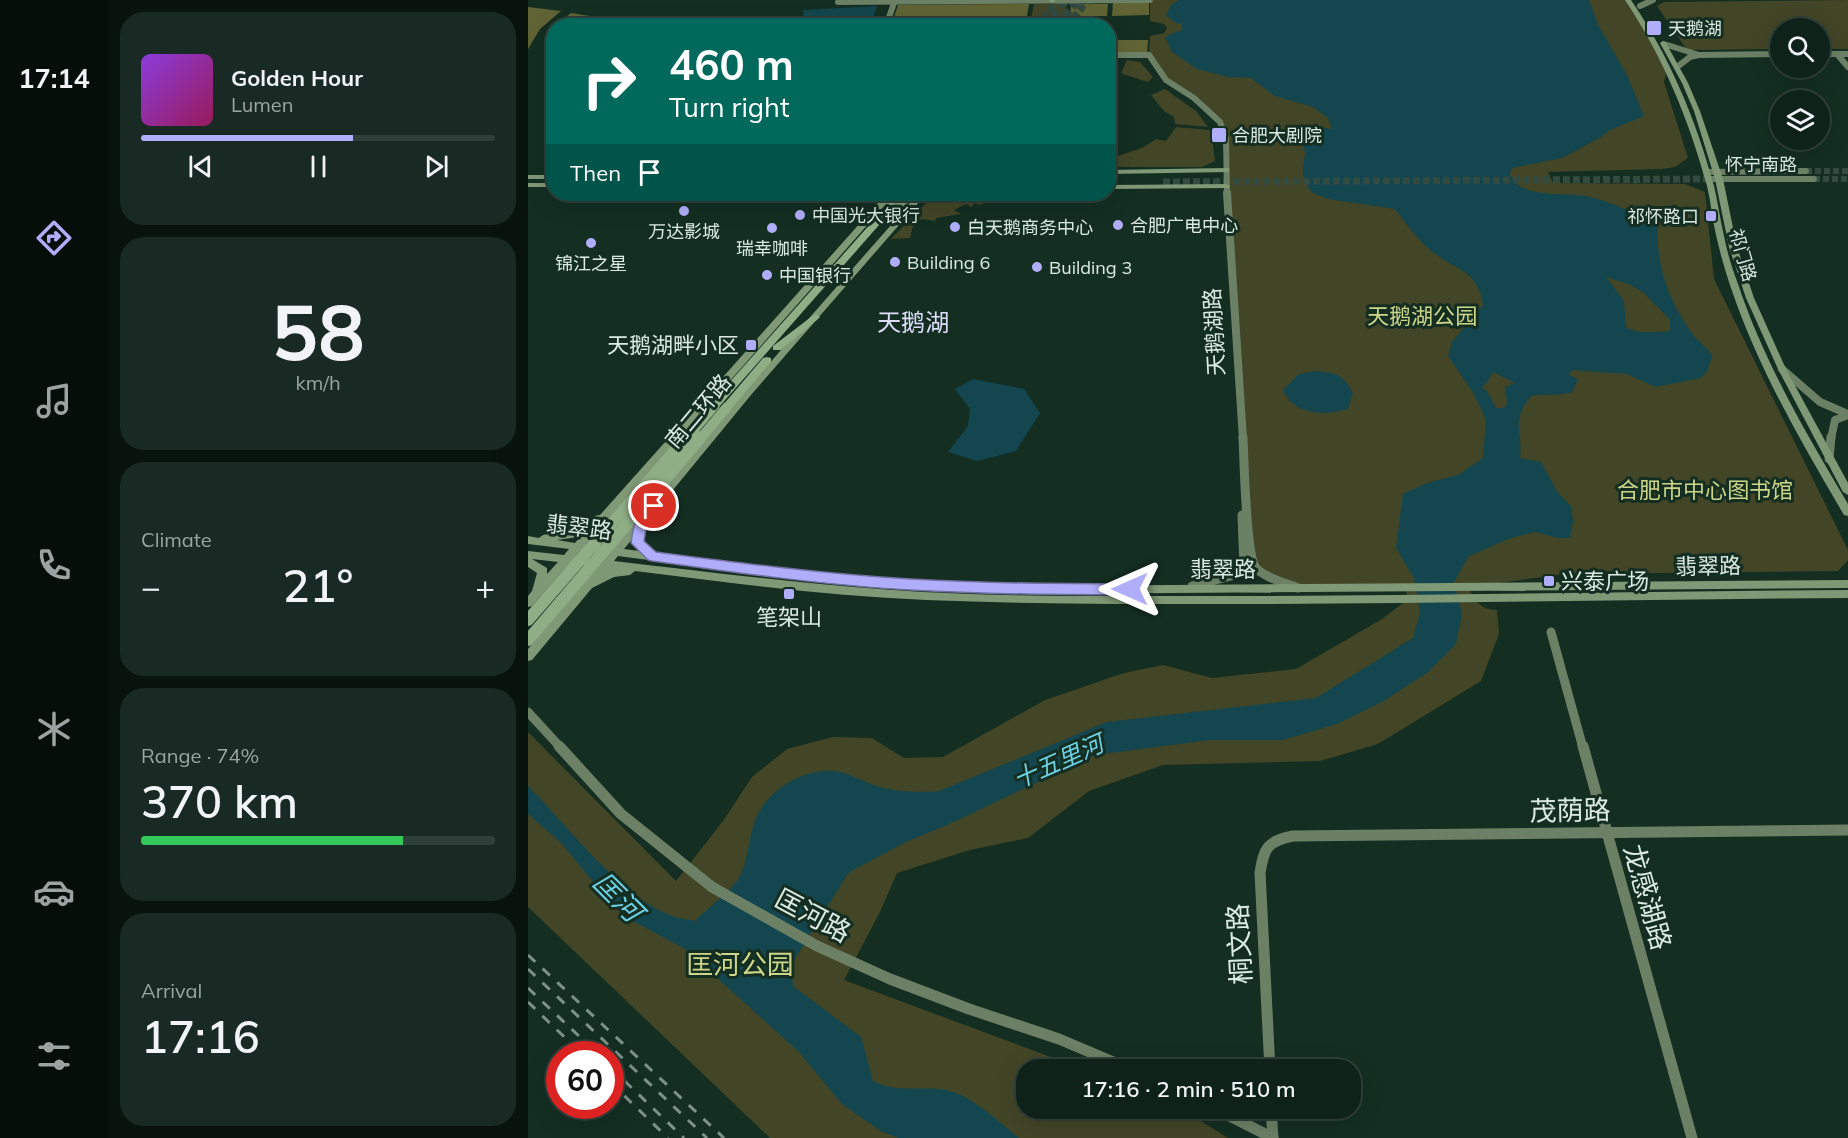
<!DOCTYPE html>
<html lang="en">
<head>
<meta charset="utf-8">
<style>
	:root { --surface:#0f221a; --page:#182a23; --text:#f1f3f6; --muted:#9ba4a2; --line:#2f3f39; --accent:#b0aefa }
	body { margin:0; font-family:Mulish,"Noto Sans SC",sans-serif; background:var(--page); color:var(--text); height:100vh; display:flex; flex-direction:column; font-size:22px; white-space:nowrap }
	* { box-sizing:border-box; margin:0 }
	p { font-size:20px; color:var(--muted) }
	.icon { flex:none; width:33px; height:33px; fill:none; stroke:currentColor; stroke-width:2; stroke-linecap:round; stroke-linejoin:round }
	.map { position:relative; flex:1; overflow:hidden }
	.side { display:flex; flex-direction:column; gap:12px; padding:12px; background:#08130e; width:420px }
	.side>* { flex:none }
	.banner { position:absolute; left:18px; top:18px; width:570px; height:183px; border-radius:24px; box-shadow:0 6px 24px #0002,0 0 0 2px var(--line); background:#00695c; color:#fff; overflow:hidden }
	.controls { position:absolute; left:1242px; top:18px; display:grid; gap:12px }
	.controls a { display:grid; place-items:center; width:60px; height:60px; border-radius:50%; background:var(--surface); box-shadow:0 6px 24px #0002,0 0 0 2px var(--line); font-size:30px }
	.speed { position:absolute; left:18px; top:1041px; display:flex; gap:12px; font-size:30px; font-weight:700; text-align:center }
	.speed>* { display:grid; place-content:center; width:78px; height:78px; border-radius:50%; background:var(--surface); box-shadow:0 6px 24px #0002,0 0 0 2px var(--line); line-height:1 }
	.speed .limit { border:9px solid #d22; background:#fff; color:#111 }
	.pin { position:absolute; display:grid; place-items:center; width:51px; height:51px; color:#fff; margin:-26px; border:3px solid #fff; border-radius:50%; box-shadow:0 2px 6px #0007 }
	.me { position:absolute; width:66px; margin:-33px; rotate:270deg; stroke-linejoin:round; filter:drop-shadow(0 0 4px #0008) }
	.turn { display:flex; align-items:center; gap:21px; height:126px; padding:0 24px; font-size:27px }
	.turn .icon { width:78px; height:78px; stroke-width:2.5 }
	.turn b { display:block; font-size:42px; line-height:51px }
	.then { display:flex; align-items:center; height:57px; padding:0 24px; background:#0003; gap:12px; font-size:22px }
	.big { font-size:45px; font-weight:600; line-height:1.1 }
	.side .widget { flex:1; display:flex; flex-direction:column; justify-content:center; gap:9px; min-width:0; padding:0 21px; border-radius:24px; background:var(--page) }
	.side .dial { align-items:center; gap:0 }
	.dial b { font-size:78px; line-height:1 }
	.song { display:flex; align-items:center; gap:18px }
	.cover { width:72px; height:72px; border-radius:9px; background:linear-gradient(135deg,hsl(270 70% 55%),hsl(330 70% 35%)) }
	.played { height:6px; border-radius:3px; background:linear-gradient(90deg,var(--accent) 60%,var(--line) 60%) }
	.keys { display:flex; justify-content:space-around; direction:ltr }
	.heat { display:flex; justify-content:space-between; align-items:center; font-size:33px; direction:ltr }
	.charge { height:9px; border-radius:4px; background:linear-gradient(90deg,#34c759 74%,var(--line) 0) }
	.trip { position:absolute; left:488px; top:1059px; width:345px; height:60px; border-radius:24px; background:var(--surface); box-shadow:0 6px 24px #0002,0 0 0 2px var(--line); font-weight:600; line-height:60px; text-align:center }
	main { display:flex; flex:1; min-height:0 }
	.dock { display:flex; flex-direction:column; width:108px; justify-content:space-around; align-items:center; background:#060e0a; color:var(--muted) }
	.dock .icon { width:42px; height:42px }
	.dock .active { color:var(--accent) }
	.dock b { font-size:27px; color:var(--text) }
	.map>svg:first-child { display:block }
	.green { fill:#424526 }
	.forest { fill:#606435 }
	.water { fill:#13464e; fill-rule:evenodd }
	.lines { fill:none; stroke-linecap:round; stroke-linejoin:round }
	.secondary-tunnel { stroke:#324a3f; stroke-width:6; stroke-dasharray:6 3; stroke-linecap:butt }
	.primary-tunnel { stroke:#324a3f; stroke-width:7; stroke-dasharray:7 3; stroke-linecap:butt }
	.highway-tunnel { stroke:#324a3f; stroke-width:8; stroke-dasharray:8 4; stroke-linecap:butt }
	.secondary-far3 { stroke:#6c8065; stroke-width:6 }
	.secondary-far2 { stroke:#6c8065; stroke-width:8 }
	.secondary-far1 { stroke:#6c8065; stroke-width:9 }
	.secondary { stroke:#6c8065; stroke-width:11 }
	.primary { fill:#7f9876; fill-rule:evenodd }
	.highway { fill:#8fae85; fill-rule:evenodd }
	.rail { stroke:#7d9187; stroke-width:3; stroke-dasharray:10 10; stroke-linecap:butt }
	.highway-bridge-far1 { stroke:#8fae85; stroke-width:10 }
	.highway-bridge { stroke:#8fae85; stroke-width:12 }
	.route { fill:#b0aefa; stroke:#7271a2; stroke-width:1.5 }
	.poi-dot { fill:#b0aefa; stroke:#142e22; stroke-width:2 }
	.labels { text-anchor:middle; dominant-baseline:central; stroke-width:6; stroke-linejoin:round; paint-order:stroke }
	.far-poi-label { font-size:18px; fill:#dbeae2; stroke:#142e22; text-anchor:start }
	.far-street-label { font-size:18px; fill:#dbeae2; stroke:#142e22 }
	.park-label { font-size:22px; fill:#cdd589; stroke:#142e22 }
	.street-label { font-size:22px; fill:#dbeae2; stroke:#142e22 }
	.poi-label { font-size:22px; fill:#dbeae2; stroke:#142e22; text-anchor:end }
	.neighbourhood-label { font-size:24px; fill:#ddddfa; stroke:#142e22 }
	.water-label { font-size:24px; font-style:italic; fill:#6cd1e4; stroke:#142e22 }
	.near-street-label { font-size:27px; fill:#dbeae2; stroke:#142e22 }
	.near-park-label { font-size:27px; fill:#cdd589; stroke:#142e22 }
	.near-water-label { font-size:28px; font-style:italic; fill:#6cd1e4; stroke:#142e22 }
</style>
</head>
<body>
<main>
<nav class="dock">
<b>17:14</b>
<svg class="icon active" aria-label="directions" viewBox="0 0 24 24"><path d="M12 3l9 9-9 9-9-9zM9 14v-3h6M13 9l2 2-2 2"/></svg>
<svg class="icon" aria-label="music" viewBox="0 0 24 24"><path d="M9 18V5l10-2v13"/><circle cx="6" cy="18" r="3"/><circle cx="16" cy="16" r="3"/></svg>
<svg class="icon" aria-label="phone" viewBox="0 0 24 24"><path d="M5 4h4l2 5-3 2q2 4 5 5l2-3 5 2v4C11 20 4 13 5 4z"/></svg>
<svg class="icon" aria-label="climate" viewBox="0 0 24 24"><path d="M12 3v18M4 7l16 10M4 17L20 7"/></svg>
<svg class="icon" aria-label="car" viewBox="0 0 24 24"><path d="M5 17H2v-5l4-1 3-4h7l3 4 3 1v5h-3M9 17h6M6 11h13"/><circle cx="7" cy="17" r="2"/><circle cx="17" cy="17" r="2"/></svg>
<svg class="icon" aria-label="filters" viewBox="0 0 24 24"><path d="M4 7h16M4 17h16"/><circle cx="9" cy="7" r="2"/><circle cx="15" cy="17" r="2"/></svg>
</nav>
<section class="side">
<div class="widget">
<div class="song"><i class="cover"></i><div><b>Golden Hour</b><p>Lumen</p></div></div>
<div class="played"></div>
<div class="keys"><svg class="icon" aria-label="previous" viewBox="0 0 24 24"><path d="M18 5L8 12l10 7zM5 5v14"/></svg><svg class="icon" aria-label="pause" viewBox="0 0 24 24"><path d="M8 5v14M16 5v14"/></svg><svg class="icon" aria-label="next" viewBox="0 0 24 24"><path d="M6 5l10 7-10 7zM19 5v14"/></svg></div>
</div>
<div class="widget dial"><b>58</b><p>km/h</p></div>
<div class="widget"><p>Climate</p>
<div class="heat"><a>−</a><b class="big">21°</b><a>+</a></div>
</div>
<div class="widget"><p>Range · 74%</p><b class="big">370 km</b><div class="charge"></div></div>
<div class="widget"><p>Arrival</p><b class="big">17:16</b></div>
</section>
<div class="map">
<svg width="1320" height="1138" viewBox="0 0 1320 1138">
	<rect width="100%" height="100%" fill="#142e22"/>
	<!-- green -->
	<g class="green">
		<path d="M622 0H1100L1140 67 1136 82 1160 158 1147 167 1134 169 1020 172 1025 183 1157 184 1177 192 1186 279 1320 550V560L1310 571 1037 574 941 587C945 601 954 610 969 610L971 634 953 681 850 744 792 761 635 765 561 791 500 838 442 850 369 873 352 912 316 980 555 1069 498 1070V1108L654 1109 700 1138H242L0 907V732L148 881 195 821 224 777 259 749 305 737 344 738 376 758 415 757 517 700 596 673 635 665 684 678 768 669 854 619 879 600 878 588H770L726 566 698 139 692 122 638 80 621 55 622 36 636 33 639 28 636 24 622 21Z"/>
		<path d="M1320 0V49H1292V28H1252V49L1159 50 1129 6 1136 2Z"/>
		<path d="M506 4H539L537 18H503Z"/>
		<path d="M498 18 497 26 417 25 418 20 405 21 406 19Z"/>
		<path d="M599 60 612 62 625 77 620 82 595 74 593 73Z"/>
		<path d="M637 89 668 111 680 127 647 124 646 117 636 111 623 95Z"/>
		<path d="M648 127 683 130 687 161 674 167H581V159L614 148 628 139 638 141Z"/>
		<path d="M416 194H467L473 196 457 200 461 201 452 205 446 203 444 207 438 204 426 210 433 214 408 218 407 221 395 219 389 221 391 222 385 226 382 238 363 239 398 203Z"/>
	</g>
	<!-- forest -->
	<g class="forest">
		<path d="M585 2H621V15L584 16Z"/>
		<path d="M501 4 499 16 366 17 370 5Z"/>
		<path d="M543 4H580L579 16H554V18L542 19Z"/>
		<path d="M0 7 33 11 12 29 0 49Z"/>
		<path d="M43 13 75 18 67 25H29Z"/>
		<path d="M581 40H620L619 55H581Z"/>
	</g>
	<!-- water -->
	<g class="water">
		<path d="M651 0H1061L1070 25 1099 75 1116 116 1082 130 1073 137 1034 158 984 168 982 173C989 199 1035 192 1057 196 1073 199 1091 206 1105 213 1116 219 1118 223 1130 223 1127 263 1140 300 1163 332 1169 342 1179 346 1184 356L1179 371 1173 378 1128 387 1099 374 1044 370 1041 375 1050 379 1044 392C1027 397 1018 393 1003 396 982 423 995 428 992 458L1013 462 1030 493 1043 506 1045 521 1042 538H1030L1007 532 983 538 941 556 926 582 934 614 928 644 900 672 854 702 809 724 755 740H682L567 755 419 825 378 842 325 870 319 875 263 965 265 986 333 1037 345 1081C372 1095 395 1084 422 1091 443 1096 474 1124 491 1138H370L353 1131 314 1104 271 1052 157 949 105 921 66 883 33 843 0 814V786C40 826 91 896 144 916 151 919 160 919 167 921 178 910 207 887 212 876 220 860 220 843 225 827 233 796 266 773 296 771 316 769 330 780 348 786 369 792 390 793 411 791L579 722 788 698 885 638 892 612 886 578 868 548 875 494 899 483 930 475 955 458 958 420 946 394 920 356 924 342 955 305C951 268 923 270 900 248 887 237 877 222 867 209L800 199 783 192C780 186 776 181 775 174 773 161 783 152 771 142L785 136 791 127 804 129 800 118 785 107 747 96 723 78 700 77 669 69 644 52 637 37 649 31H654V23L649 24 638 15 643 5ZM1078 277 1103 285 1116 293 1142 320V331C1128 332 1111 335 1098 327L1096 301ZM965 372 987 383 977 387 979 403 976 408H968L959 391 953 387 958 384Z"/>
		<path d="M349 6 345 19H339L338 18 276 23 275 10Z"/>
		<path d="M787 371C807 373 815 373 825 393L820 409C798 416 765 415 755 390L771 374Z"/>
		<path d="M445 379 496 389 512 413 488 451 449 461 420 452 440 426 442 409 427 389Z"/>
	</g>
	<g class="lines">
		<!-- secondary-tunnel -->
		<g class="secondary-tunnel">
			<path d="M1278 171H1320"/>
			<path d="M1286 179H1320"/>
		</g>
		<!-- primary-tunnel -->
		<g class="primary-tunnel">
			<path d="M508 26 530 0"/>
			<path d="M539 26 560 0"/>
			<path d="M635 182 1181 179"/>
		</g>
		<!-- highway-tunnel -->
		<g class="highway-tunnel">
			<path d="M517 26 538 0"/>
			<path d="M529 26 550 0"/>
		</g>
		<!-- secondary-far3 -->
		<g class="secondary-far3">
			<path d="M310 2 622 0"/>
			<path d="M1112 6 1125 0"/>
			<path d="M358 26 367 0"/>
			<path d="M1136 44 1171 55 1162 57 1149 67"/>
			<path d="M1292 54H1320"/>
			<path d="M1309 54 1320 67"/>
			<path d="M580 55H621L638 80 666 98 692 122 698 139 699 194"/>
			<path d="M1171 55 1252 54"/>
			<path d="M1178 172 1278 171"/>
			<path d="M1181 179H1286"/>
		</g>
		<!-- secondary-far2 -->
		<g class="secondary-far2">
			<path d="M699 193 715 439"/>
			<path d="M1254 369 1292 402 1320 414"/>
			<path d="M1303 439 1307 420 1320 415"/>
		</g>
		<!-- secondary-far1 -->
		<g class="secondary-far1">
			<path d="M715 437C716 459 718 556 728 568 737 578 758 583 770 588"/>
			<path d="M1301 459 1303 437"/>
			<path d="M664 586 711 574 716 568 714 515"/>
			<path d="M1023 632 1055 748"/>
			<path d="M0 712 33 748"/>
		</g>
		<!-- secondary -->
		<g class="secondary">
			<path d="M31 746 93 814 184 887 289 946 362 979 441 1009 531 1039 604 1070"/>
			<path d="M1055 746 1164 1138"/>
			<path d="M742 1070 732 873C736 848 739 841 765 836L1320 830"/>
			<path d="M686 1108 745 1138"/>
			<path d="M743 1108 745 1138"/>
		</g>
		<!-- primary -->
		<g class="primary">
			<path d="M521 0H527V1L524 3Z"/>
			<path d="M1097 0H1103C1142 57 1168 120 1186 186 1190 203 1192 219 1196 236 1199 252 1204 268 1210 284 1236 362 1278 433 1320 504V516L1316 515C1273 442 1230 368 1203 288 1197 270 1192 253 1188 235 1184 219 1183 202 1179 186 1161 120 1135 57 1097 0Z"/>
			<path d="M1135 41 1138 43 1160 83 1172 111 1195 179 1209 247 1226 298 1258 369 1320 483V495L1315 492 1250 369 1218 298 1201 247 1187 179 1166 111 1154 83 1132 43Z"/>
			<path d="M698 168H701V172L580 174V170Z"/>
			<rect x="0" y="175" width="26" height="4"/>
			<rect x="0" y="183" width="26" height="4"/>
			<path d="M698 184 702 186 701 188 580 189V185Z"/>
			<path d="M358 194H366L361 200 372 201 381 204 390 194H398L223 395 117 524 114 542 127 553 257 570 381 580 510 586 1320 580V588L510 594 381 588 257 578 90 556 86 561C189 573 291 586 395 592 494 597 593 596 693 596 902 596 1111 591 1320 590V598C1110 599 901 604 691 604 594 604 496 604 398 600 301 596 204 583 107 571L102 575 86 577 64 588 4 660 0 661V649L69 567 41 564 4 606 0 607V596L4 591 9 573 0 567V551L36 555 41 549 0 544V536L11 538C19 530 33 534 43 531 54 527 61 515 72 515ZM357 205H369L378 208 217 391 85 547 58 544ZM57 531 47 543 29 540 50 537ZM105 538 104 543 111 551 96 549ZM52 551 80 554 75 560 47 557ZM4 559 30 562 19 574V568Z"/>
		</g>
		<!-- highway -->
		<g class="highway">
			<path d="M379 194H387L380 202H374L373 200Z"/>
			<path d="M363 203 366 204V208L191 407H183L182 405 183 403 360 204Z"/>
			<path d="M287 314 292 317 290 319 253 350H245V346Z"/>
			<path d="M239 357 243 358V362L203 409H195L194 407 195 405 235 358Z"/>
		</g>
		<!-- rail -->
		<g class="rail">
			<path d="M0 955 196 1138"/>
			<path d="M0 969 179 1138"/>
			<path d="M0 988 70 1054"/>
			<path d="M0 1002 54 1054"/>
			<path d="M82 1067 156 1138"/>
			<path d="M82 1082 140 1138"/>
		</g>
		<!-- highway-bridge-far1 -->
		<g class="highway-bridge-far1">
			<path d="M158 439 187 405"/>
			<path d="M172 439 199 407"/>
		</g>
		<!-- highway-bridge -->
		<g class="highway-bridge">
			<path d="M0 620 159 437"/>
			<path d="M0 640 173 437"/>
		</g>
	</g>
	<!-- route -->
	<path class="route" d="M126 501 132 506 119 523 116 541 128 552C213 563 297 574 383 579 456 583 529 584 602 584L609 589 602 595C529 595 456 594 383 590 296 585 210 573 124 561L120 560 103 543C105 527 109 507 126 501Z"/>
	<!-- markers -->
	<g class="poi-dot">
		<rect x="1118" y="20" width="16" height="16" rx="3"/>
		<rect x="683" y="127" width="16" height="16" rx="3"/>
		<circle cx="156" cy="211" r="6"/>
		<circle cx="272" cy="215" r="6"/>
		<rect x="1177" y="210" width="12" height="12" rx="3"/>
		<circle cx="590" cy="225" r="6"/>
		<circle cx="427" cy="227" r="6"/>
		<circle cx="244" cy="228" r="6"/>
		<circle cx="63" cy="243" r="6"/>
		<circle cx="367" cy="262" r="6"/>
		<circle cx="509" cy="267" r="6"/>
		<circle cx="239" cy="275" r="6"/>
		<rect x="217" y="339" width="12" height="12" rx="3"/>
		<rect x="1015" y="575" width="12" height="12" rx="3"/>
		<rect x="255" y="588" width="12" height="12" rx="3"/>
	</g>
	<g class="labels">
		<!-- far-poi labels -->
		<g class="far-poi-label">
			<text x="1140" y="28">天鹅湖</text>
			<text x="704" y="135">合肥大剧院</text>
			<text x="284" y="215">中国光大银行</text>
			<text x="1171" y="216" text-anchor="end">祁怀路口</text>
			<text x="602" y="225">合肥广电中心</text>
			<text x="439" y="227">白天鹅商务中心</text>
			<text x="156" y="231" text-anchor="middle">万达影城</text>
			<text x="244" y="248" text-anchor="middle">瑞幸咖啡</text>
			<text x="379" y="262">Building 6</text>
			<text x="63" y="263" text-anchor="middle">锦江之星</text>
			<text x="521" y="267">Building 3</text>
			<text x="251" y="275">中国银行</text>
		</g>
		<!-- far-street labels -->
		<g class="far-street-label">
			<text x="1233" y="164">怀宁南路</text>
			<text transform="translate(1215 255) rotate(74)">祁门路</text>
		</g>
		<!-- park labels -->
		<g class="park-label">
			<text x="894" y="316">天鹅湖公园</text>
			<text x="1177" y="490">合肥市中心图书馆</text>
		</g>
		<!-- street labels -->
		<g class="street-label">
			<text transform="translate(686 332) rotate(-93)">天鹅湖路</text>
			<text transform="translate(170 411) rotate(-50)">南二环路</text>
			<text transform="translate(51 527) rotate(7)">翡翠路</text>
			<text transform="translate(1180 566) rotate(-1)">翡翠路</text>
			<text x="695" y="569">翡翠路</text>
		</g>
		<!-- poi labels -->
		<g class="poi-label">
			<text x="211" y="345">天鹅湖畔小区</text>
			<text x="1033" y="581" text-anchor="start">兴泰广场</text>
			<text x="261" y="617" text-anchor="middle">笔架山</text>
		</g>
		<!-- neighbourhood labels -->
		<g class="neighbourhood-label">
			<text x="385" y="322">天鹅湖</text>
		</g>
		<!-- water labels -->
		<g class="water-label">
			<text transform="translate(530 761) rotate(-24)">十五里河</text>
		</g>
		<!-- near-street labels -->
		<g class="near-street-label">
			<text transform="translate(1042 810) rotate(-1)">茂荫路</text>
			<text transform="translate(1120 897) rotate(74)">龙感湖路</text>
			<text transform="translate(285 915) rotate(28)">匡河路</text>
			<text transform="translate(711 944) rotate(-93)">桐文路</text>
		</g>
		<!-- near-park labels -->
		<g class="near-park-label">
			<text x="212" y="964">匡河公园</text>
		</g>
		<!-- near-water labels -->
		<g class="near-water-label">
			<text transform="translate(90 896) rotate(45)">匡河</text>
		</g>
	</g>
</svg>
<div class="controls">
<a><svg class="icon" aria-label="search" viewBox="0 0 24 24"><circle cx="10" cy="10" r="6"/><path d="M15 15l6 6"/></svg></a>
<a><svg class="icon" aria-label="layers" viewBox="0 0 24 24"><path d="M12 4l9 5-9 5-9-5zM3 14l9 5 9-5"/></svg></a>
</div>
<div class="speed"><div class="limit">60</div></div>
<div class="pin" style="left:126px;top:506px;background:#d93025"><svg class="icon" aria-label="arrive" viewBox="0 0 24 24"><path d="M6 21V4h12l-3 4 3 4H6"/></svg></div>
<svg class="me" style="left:602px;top:589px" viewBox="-20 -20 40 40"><path d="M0-17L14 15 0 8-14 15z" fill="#b0aefa" stroke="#fff" stroke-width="4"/></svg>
<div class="trip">17:16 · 2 min · 510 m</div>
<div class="banner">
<div class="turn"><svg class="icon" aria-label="right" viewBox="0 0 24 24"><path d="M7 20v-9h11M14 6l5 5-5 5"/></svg><div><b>460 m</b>Turn right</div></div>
<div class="then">Then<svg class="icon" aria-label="arrive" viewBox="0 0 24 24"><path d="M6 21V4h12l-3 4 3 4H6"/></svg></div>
</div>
</div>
</main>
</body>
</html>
